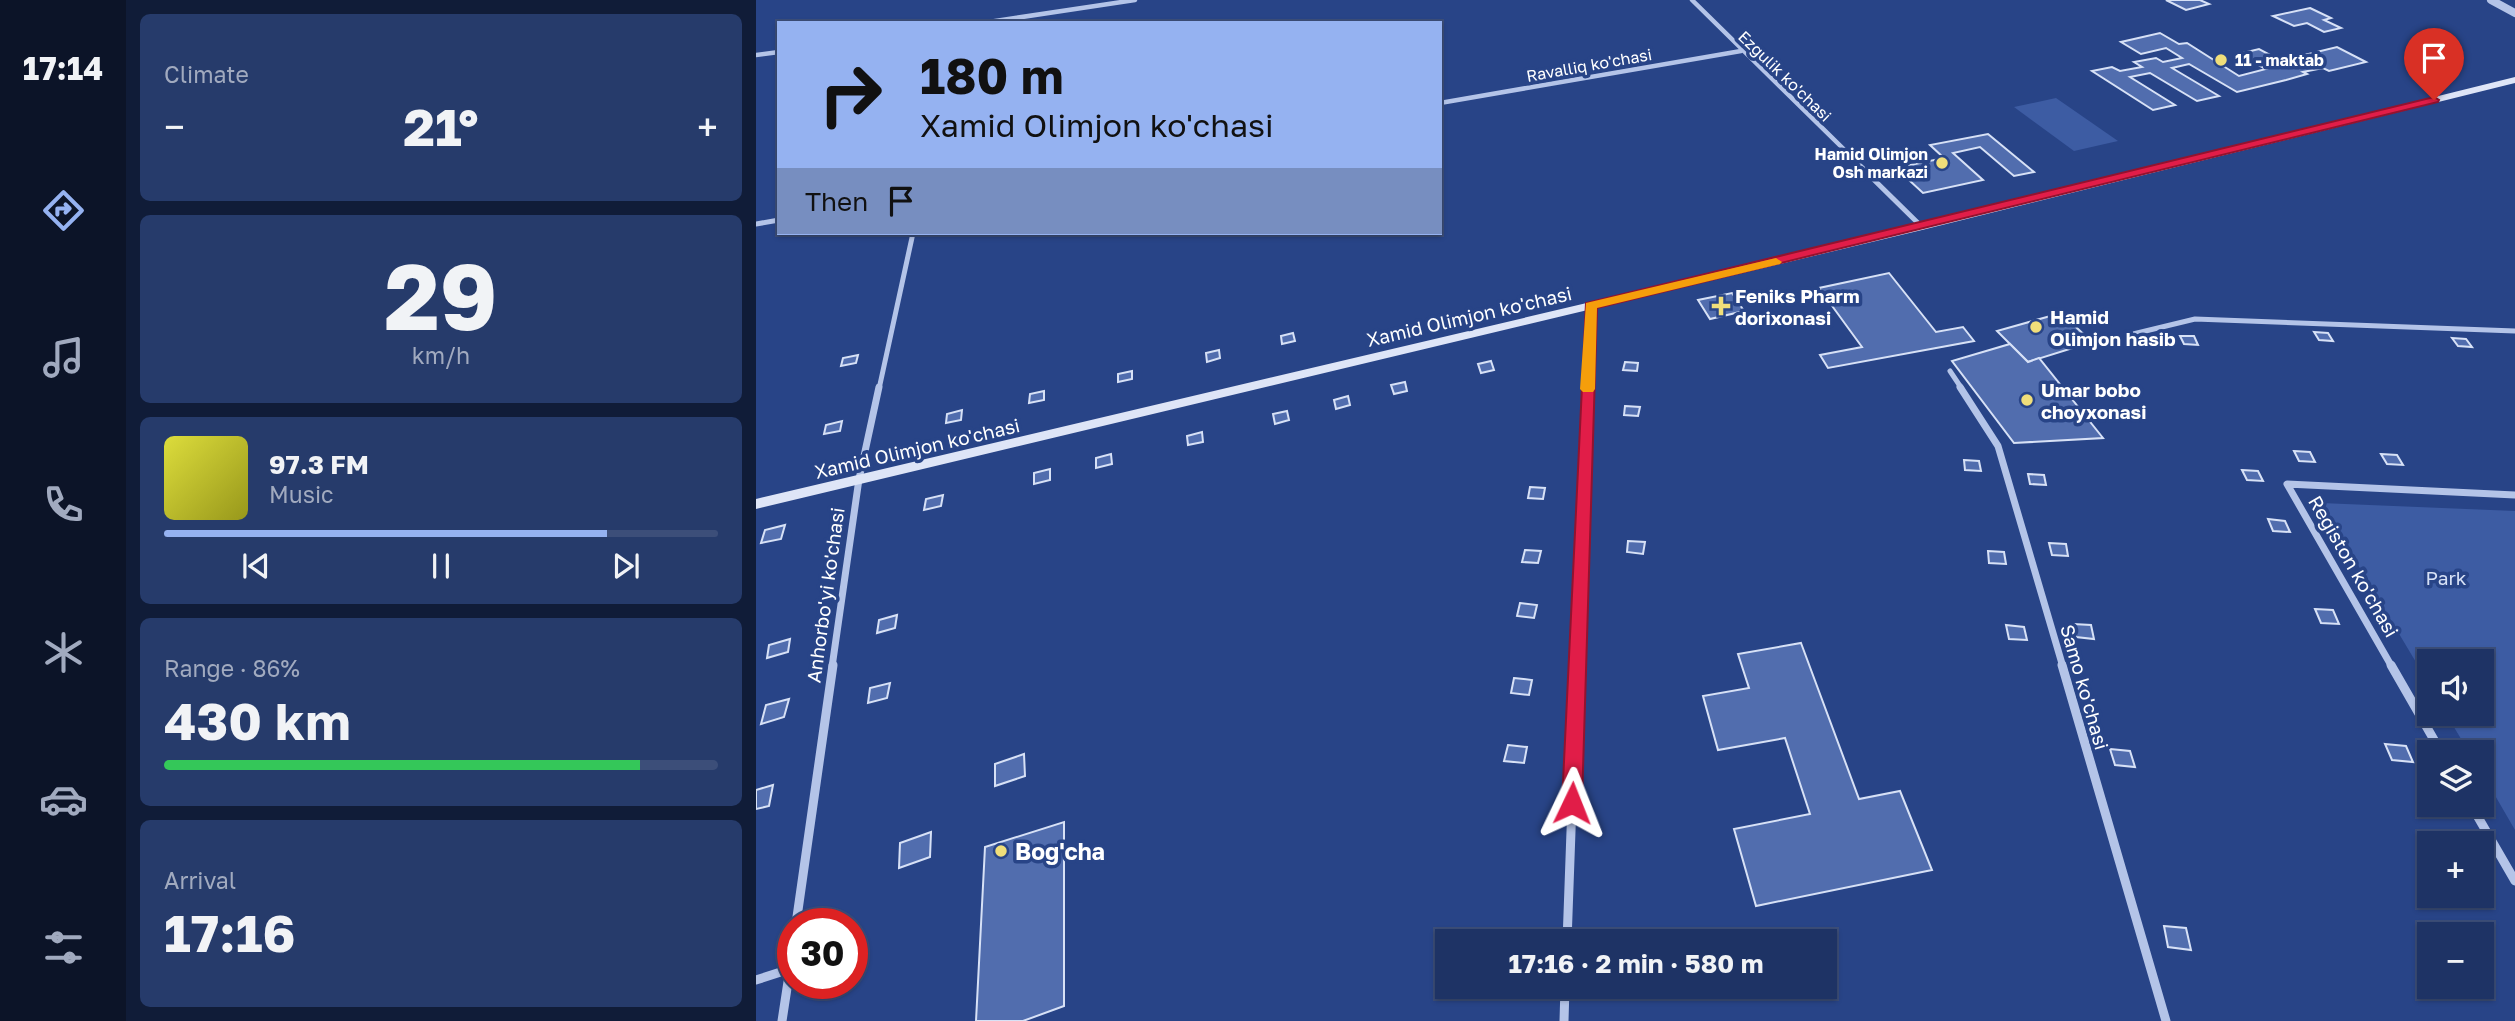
<!DOCTYPE html>
<html lang="en">
<head>
<meta charset="utf-8">
<style>
	:root { --surface:#1e3365; --page:#263b6b; --text:#f1f3f6; --muted:#a1aabf; --line:#3c4e79; --accent:#95b2f1 }
	body { margin:0; font-family:"Golos Text",sans-serif; background:var(--page); color:var(--text); height:100vh; display:flex; flex-direction:column; font-size:26px; white-space:nowrap }
	* { box-sizing:border-box; margin:0 }
	p { font-size:23px; color:var(--muted) }
	.icon { flex:none; width:38px; height:38px; fill:none; stroke:currentColor; stroke-width:2; stroke-linecap:round; stroke-linejoin:round }
	.map { position:relative; flex:1; overflow:hidden }
	.drawer { display:flex; flex-direction:column; gap:14px; padding:14px; background:#101c38; width:630px }
	.drawer>* { flex:none }
	.top-card { position:absolute; left:21px; top:21px; width:665px; height:214px; border-radius:0px; box-shadow:0 2px 5px #0004,0 0 0 2px var(--line); background:#95b2f1; color:#111; overflow:hidden }
	.fabs { position:absolute; left:1661px; top:649px; display:grid; gap:14px }
	.fabs a { display:grid; place-items:center; width:77px; height:77px; border-radius:0px; background:var(--surface); box-shadow:0 2px 5px #0004,0 0 0 2px var(--line); font-size:35px }
	.speed { position:absolute; left:21px; top:908px; display:flex; gap:14px; font-size:35px; font-weight:700; text-align:center }
	.speed>* { display:grid; place-content:center; width:91px; height:91px; border-radius:50%; background:var(--surface); box-shadow:0 2px 5px #0004,0 0 0 2px var(--line); line-height:1 }
	.speed .limit { border:10px solid #d22; background:#fff; color:#111 }
	.pin { position:absolute; display:grid; place-items:center; width:60px; height:60px; color:#fff; margin:-72px -30px; border-radius:50% 50% 50% 0; rotate:-45deg; box-shadow:0 0 7px #0007 }
	.pin .icon { rotate:45deg }
	.me { position:absolute; width:77px; margin:-38px; rotate:2deg; stroke-linejoin:round; filter:drop-shadow(0 0 5px #0008) }
	.turn { display:flex; align-items:center; gap:24px; height:147px; padding:0 28px; font-size:32px }
	.turn .icon { width:91px; height:91px; stroke-width:2.5 }
	.turn b { display:block; font-size:49px; line-height:60px }
	.then { display:flex; align-items:center; height:66px; padding:0 28px; background:#0003; gap:14px; font-size:26px }
	.big { font-size:52px; font-weight:700; line-height:1.1 }
	.drawer .widget { flex:1; display:flex; flex-direction:column; justify-content:center; gap:10px; min-width:0; padding:0 24px; border-radius:10px; background:var(--page) }
	.drawer .dial { align-items:center; gap:0 }
	.dial b { font-size:91px; line-height:1 }
	.song { display:flex; align-items:center; gap:21px }
	.cover { width:84px; height:84px; border-radius:10px; background:linear-gradient(135deg,hsl(60 70% 55%),hsl(60 70% 35%)) }
	.played { height:7px; border-radius:4px; background:linear-gradient(90deg,var(--accent) 80%,var(--line) 80%) }
	.keys { display:flex; justify-content:space-around; direction:ltr }
	.heat { display:flex; justify-content:space-between; align-items:center; font-size:38px; direction:ltr }
	.charge { height:10px; border-radius:5px; background:linear-gradient(90deg,#34c759 86%,var(--line) 0) }
	.trip { position:absolute; left:679px; top:929px; width:402px; height:70px; border-radius:0px; background:var(--surface); box-shadow:0 2px 5px #0004,0 0 0 2px var(--line); font-weight:700; line-height:70px; text-align:center }
	main { display:flex; flex:1; min-height:0 }
	.menu { display:flex; flex-direction:column; width:126px; justify-content:space-around; align-items:center; background:#0c1428; color:var(--muted) }
	.menu .icon { width:49px; height:49px }
	.menu .selected { color:var(--accent) }
	.menu b { font-size:32px; color:var(--text) }
	.map>svg:first-child { display:block }
	.green { fill:#3d5ca3 }
	.building { fill:#516dae; stroke:#d7e1f6; stroke-width:2 }
	.lines { fill:none; stroke-linecap:round; stroke-linejoin:round }
	.minor-far3 { stroke:#b4c4e8; stroke-width:4.5 }
	.minor-far2 { stroke:#b4c4e8; stroke-width:5 }
	.minor-far1 { stroke:#b4c4e8; stroke-width:7 }
	.minor { stroke:#b4c4e8; stroke-width:9 }
	.tertiary { stroke:#b4c4e8; stroke-width:8 }
	.secondary { fill:#dee5f7; fill-rule:evenodd }
	.route { fill:#e11d48; stroke:#92132f; stroke-width:2 }
	.slow { fill:#f59e0b }
	.poi-dot { fill:#f0de7a; stroke:#284487; stroke-width:2.5 }
	.labels { text-anchor:middle; dominant-baseline:central; stroke-width:7; stroke-linejoin:round; paint-order:stroke }
	.far-poi-label { font-size:16px; font-weight:bold; fill:#fff; stroke:#284487; text-anchor:start }
	.far-street-label { font-size:16px; fill:#fff; stroke:#284487 }
	.poi-label { font-size:19px; font-weight:bold; fill:#fff; stroke:#284487; text-anchor:start }
	.street-label { font-size:19px; fill:#fff; stroke:#284487 }
	.park-label { font-size:19px; fill:#d7e1f6; stroke:#284487 }
	.near-poi-label { font-size:23px; font-weight:bold; fill:#fff; stroke:#284487; text-anchor:start }
</style>
</head>
<body>
<main>
<nav class="menu">
<b>17:14</b>
<svg class="icon selected" aria-label="directions" viewBox="0 0 24 24"><path d="M12 3l9 9-9 9-9-9zM9 14v-3h6M13 9l2 2-2 2"/></svg>
<svg class="icon" aria-label="music" viewBox="0 0 24 24"><path d="M9 18V5l10-2v13"/><circle cx="6" cy="18" r="3"/><circle cx="16" cy="16" r="3"/></svg>
<svg class="icon" aria-label="phone" viewBox="0 0 24 24"><path d="M5 4h4l2 5-3 2q2 4 5 5l2-3 5 2v4C11 20 4 13 5 4z"/></svg>
<svg class="icon" aria-label="climate" viewBox="0 0 24 24"><path d="M12 3v18M4 7l16 10M4 17L20 7"/></svg>
<svg class="icon" aria-label="car" viewBox="0 0 24 24"><path d="M5 17H2v-5l4-1 3-4h7l3 4 3 1v5h-3M9 17h6M6 11h13"/><circle cx="7" cy="17" r="2"/><circle cx="17" cy="17" r="2"/></svg>
<svg class="icon" aria-label="filters" viewBox="0 0 24 24"><path d="M4 7h16M4 17h16"/><circle cx="9" cy="7" r="2"/><circle cx="15" cy="17" r="2"/></svg>
</nav>
<section class="drawer">
<div class="widget"><p>Climate</p>
<div class="heat"><a>−</a><b class="big">21°</b><a>+</a></div>
</div>
<div class="widget dial"><b>29</b><p>km/h</p></div>
<div class="widget">
<div class="song"><i class="cover"></i><div><b>97.3 FM</b><p>Music</p></div></div>
<div class="played"></div>
<div class="keys"><svg class="icon" aria-label="previous" viewBox="0 0 24 24"><path d="M18 5L8 12l10 7zM5 5v14"/></svg><svg class="icon" aria-label="pause" viewBox="0 0 24 24"><path d="M8 5v14M16 5v14"/></svg><svg class="icon" aria-label="next" viewBox="0 0 24 24"><path d="M6 5l10 7-10 7zM19 5v14"/></svg></div>
</div>
<div class="widget"><p>Range · 86%</p><b class="big">430 km</b><div class="charge"></div></div>
<div class="widget"><p>Arrival</p><b class="big">17:16</b></div>
</section>
<div class="map">
<svg width="1759" height="1021" viewBox="0 0 1759 1021">
	<rect width="100%" height="100%" fill="#284487"/>
	<!-- green -->
	<g class="green">
		<path d="M1300 98 1362 141 1318 151 1258 107Z"/>
		<path d="M1565 503 1759 511V830L1726 773V752H1713L1690 714H1726V662H1673V684Z"/>
	</g>
	<!-- building -->
	<g class="building">
		<path d="M1410 0H1444L1453 4 1430 10Z"/>
		<path d="M1554 8 1575 18 1568 20 1585 28 1568 32 1551 23 1538 26 1517 16Z"/>
		<path d="M1404 33 1423 44 1431 43 1483 76 1510 69 1482 54 1503 49 1535 66 1555 61 1544 56 1581 47 1610 62 1573 71 1567 68 1547 72 1551 74 1530 80 1481 92 1433 64 1416 68 1463 96 1441 101 1394 73 1374 77 1419 105 1397 110 1336 71 1356 67 1364 71 1386 67 1378 62 1400 58 1407 62 1426 58 1410 48 1385 54 1365 42Z"/>
		<path d="M1232 134 1278 172 1258 176 1224 147 1197 153 1227 180 1167 193 1140 168 1188 158 1174 145Z"/>
		<path d="M1133 273 1180 332 1207 327 1218 341 1072 368 1064 355 1106 347 1063 288Z"/>
		<path d="M976 293 988 311 954 319 942 300Z"/>
		<path d="M1305 313 1336 342 1272 362 1241 331Z"/>
		<path d="M1558 332 1572 333 1577 341 1563 340Z"/>
		<path d="M537 333 539 341 526 344 525 336Z"/>
		<path d="M1424 336H1438L1442 345 1428 344Z"/>
		<path d="M1696 338 1710 339 1716 347 1702 346Z"/>
		<path d="M1254 344 1272 362 1283 358 1347 438 1258 443 1196 361Z"/>
		<path d="M463 350 464 358 451 362 450 353Z"/>
		<path d="M102 355 100 363 85 366 87 358Z"/>
		<path d="M735 361 738 370 725 373 722 364Z"/>
		<path d="M869 362 882 363 881 371 867 370Z"/>
		<path d="M376 371V379L362 382V374Z"/>
		<path d="M649 382 651 391 638 394 635 385Z"/>
		<path d="M288 391V400L273 403 274 394Z"/>
		<path d="M592 396 594 405 580 409 578 400Z"/>
		<path d="M869 406 884 407 882 416 868 415Z"/>
		<path d="M206 410 205 420 190 423 191 414Z"/>
		<path d="M531 411 533 420 519 424 517 414Z"/>
		<path d="M86 421 84 431 68 434 70 425Z"/>
		<path d="M446 432 447 442 432 445 431 436Z"/>
		<path d="M1538 451 1554 452 1559 462 1543 461Z"/>
		<path d="M355 454 356 464 340 468V458Z"/>
		<path d="M1625 454 1641 455 1647 465 1631 464Z"/>
		<path d="M1208 460 1223 461 1225 471 1209 470Z"/>
		<path d="M294 469V480L278 484V473Z"/>
		<path d="M1486 470 1502 471 1507 481 1491 480Z"/>
		<path d="M1272 474 1288 475 1290 485 1274 484Z"/>
		<path d="M774 487 789 488 787 499 772 498Z"/>
		<path d="M187 495 185 506 168 510 170 499Z"/>
		<path d="M1512 519 1529 521 1534 532 1517 531Z"/>
		<path d="M29 525 25 539 5 543 9 530Z"/>
		<path d="M872 541 889 542 887 554 871 552Z"/>
		<path d="M1293 543 1310 544 1312 556 1296 555Z"/>
		<path d="M769 550 785 551 782 563 766 562Z"/>
		<path d="M1232 551 1248 552 1250 564 1233 563Z"/>
		<path d="M764 603 781 605 778 618 761 616Z"/>
		<path d="M1559 609 1577 610 1583 624 1565 623Z"/>
		<path d="M141 615 139 628 121 633 123 620Z"/>
		<path d="M1317 624 1335 625 1338 639 1320 637Z"/>
		<path d="M1250 625 1268 627 1271 640 1253 639Z"/>
		<path d="M34 639 32 652 11 658 13 645Z"/>
		<path d="M1045 643 1103 799 1144 791 1176 870 1000 906 978 829 1054 814 1029 738 962 750 947 696 993 688 982 654Z"/>
		<path d="M758 678 776 680 773 695 755 693Z"/>
		<path d="M134 683 131 698 112 703 114 688Z"/>
		<path d="M33 699 28 717 5 724 10 705Z"/>
		<path d="M1629 744 1650 746 1657 762 1636 760Z"/>
		<path d="M752 745 771 747 768 763 748 761Z"/>
		<path d="M1354 749 1374 751 1379 767 1359 765Z"/>
		<path d="M268 754 269 776 239 786V764Z"/>
		<path d="M17 785 13 806 0 809V790Z"/>
		<path d="M308 822V1006L267 1021H220L229 847Z"/>
		<path d="M175 832 174 857 143 868 144 843Z"/>
		<path d="M1408 926 1430 928 1435 950 1412 947Z"/>
	</g>
	<g class="lines">
		<!-- minor-far3 -->
		<g class="minor-far3">
			<path d="M936 0 1110 171"/>
			<path d="M226 23 379 0"/>
			<path d="M0 55 23 52"/>
			<path d="M684 103 985 51"/>
		</g>
		<!-- minor-far2 -->
		<g class="minor-far2">
			<path d="M1108 170 1166 227"/>
			<path d="M0 224 23 220"/>
			<path d="M1373 335 1439 319 1759 331"/>
			<path d="M1194 371 1206 389"/>
			<path d="M123 389 157 233"/>
			<path d="M832 389 835 305"/>
		</g>
		<!-- minor-far1 -->
		<g class="minor-far1">
			<path d="M1204 387 1242 446 1307 667"/>
			<path d="M76 667 103 479 123 387"/>
			<path d="M821 667 832 387"/>
			<path d="M1636 667 1531 484 1759 495"/>
		</g>
		<!-- minor -->
		<g class="minor">
			<path d="M1306 665 1410 1021"/>
			<path d="M1635 665 1685 752"/>
			<path d="M1715 805 1759 881"/>
			<path d="M40 924 77 665"/>
			<path d="M811 942 821 665"/>
			<path d="M0 980 34 969"/>
			<path d="M26 1021 37 949"/>
			<path d="M808 1021 809 987"/>
		</g>
		<!-- tertiary -->
		<path class="tertiary" d="M1735 0 1759 13"/>
		<!-- secondary -->
		<path class="secondary" d="M1759 77V83L1166 230 0 509V499L1166 224Z"/>
	</g>
	<!-- route -->
	<path class="route" d="M1678 97 1683 100 1682 102 841 308 826 803 823 810 816 813 809 810 806 803 830 303Z"/>
	<!-- slow -->
	<path class="slow" d="M1020 258 1026 262 1024 264 841 308 839 389 837 392H827L824 389 830 303Z"/>
	<!-- markers -->
	<g class="poi-dot">
		<circle cx="1465" cy="60" r="7"/>
		<circle cx="1186" cy="163" r="7"/>
		<path d="M961.5 295.5h7v7h7v7h-7v7h-7v-7h-7v-7h7z"/>
		<circle cx="1280" cy="327" r="7"/>
		<circle cx="1271" cy="400" r="7"/>
		<circle cx="245" cy="851" r="7"/>
	</g>
	<g class="labels">
		<!-- far-poi labels -->
		<g class="far-poi-label">
			<text x="1479" y="60">11 - maktab</text>
			<text x="1172" y="154" text-anchor="end">Hamid Olimjon<tspan x="1172" dy="18">Osh markazi</tspan></text>
		</g>
		<!-- far-street labels -->
		<g class="far-street-label">
			<text transform="translate(833 65) rotate(-10)">Ravalliq ko'chasi</text>
			<text transform="translate(1029 76) rotate(44)">Ezgulik ko'chasi</text>
		</g>
		<!-- poi labels -->
		<g class="poi-label">
			<text x="979" y="295">Feniks Pharm<tspan x="979" dy="22">dorixonasi</tspan></text>
			<text x="1294" y="316">Hamid<tspan x="1294" dy="22">Olimjon hasib</tspan></text>
			<text x="1285" y="389">Umar bobo<tspan x="1285" dy="22">choyxonasi</tspan></text>
		</g>
		<!-- street labels -->
		<g class="street-label">
			<text transform="translate(713 316) rotate(-13)">Xamid Olimjon ko'chasi</text>
			<text transform="translate(161 448) rotate(-13)">Xamid Olimjon ko'chasi</text>
			<text transform="translate(1598 566) rotate(60)">Registon ko'chasi</text>
			<text transform="translate(69 595) rotate(-82)">Anhorbo'yi ko'chasi</text>
			<text transform="translate(1329 687) rotate(74)">Samo ko'chasi</text>
		</g>
		<!-- park labels -->
		<g class="park-label">
			<text x="1690" y="577">Park</text>
		</g>
		<!-- near-poi labels -->
		<g class="near-poi-label">
			<text x="259" y="851">Bog'cha</text>
		</g>
	</g>
</svg>
<div class="fabs">
<a><svg class="icon" aria-label="sound" viewBox="0 0 24 24"><path d="M4 9h4l5-4v14l-5-4H4zM17 9q2 3 0 6"/></svg></a>
<a><svg class="icon" aria-label="layers" viewBox="0 0 24 24"><path d="M12 4l9 5-9 5-9-5zM3 14l9 5 9-5"/></svg></a>
<a>+</a>
<a>−</a>
</div>
<div class="speed"><div class="limit">30</div></div>
<div class="pin" style="left:1678px;top:100px;background:#d93025"><svg class="icon" aria-label="arrive" viewBox="0 0 24 24"><path d="M6 21V4h12l-3 4 3 4H6"/></svg></div>
<svg class="me" style="left:816px;top:803px" viewBox="-20 -20 40 40"><path d="M0-17L14 15 0 8-14 15z" fill="#e11d48" stroke="#fff" stroke-width="4"/></svg>
<div class="trip">17:16 · 2 min · 580 m</div>
<div class="top-card">
<div class="turn"><svg class="icon" aria-label="right" viewBox="0 0 24 24"><path d="M7 20v-9h11M14 6l5 5-5 5"/></svg><div><b>180 m</b>Xamid Olimjon ko'chasi</div></div>
<div class="then">Then<svg class="icon" aria-label="arrive" viewBox="0 0 24 24"><path d="M6 21V4h12l-3 4 3 4H6"/></svg></div>
</div>
</div>
</main>
</body>
</html>
